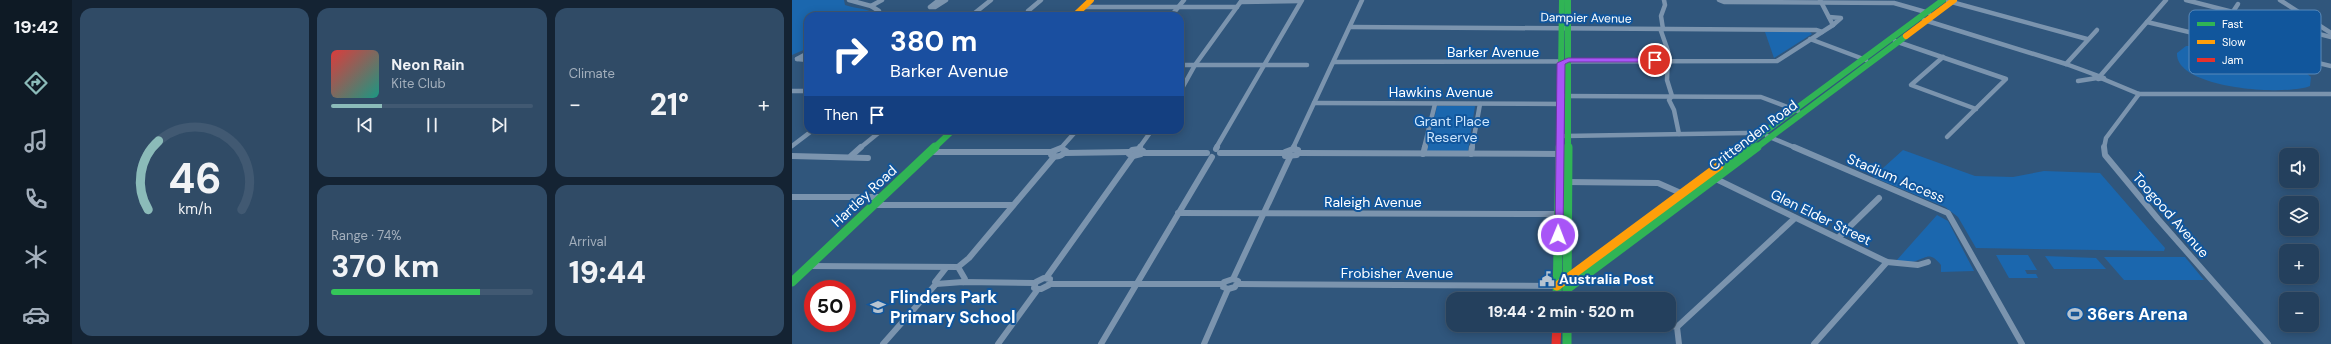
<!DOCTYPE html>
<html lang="en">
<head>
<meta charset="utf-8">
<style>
	:root { --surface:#24405d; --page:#304b66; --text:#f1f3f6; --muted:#a3afbc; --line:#415972; --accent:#8bbbb9 }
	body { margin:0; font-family:"DM Sans",sans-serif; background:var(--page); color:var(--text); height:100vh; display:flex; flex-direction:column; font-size:15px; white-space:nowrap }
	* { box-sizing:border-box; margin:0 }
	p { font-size:13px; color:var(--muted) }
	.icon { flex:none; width:22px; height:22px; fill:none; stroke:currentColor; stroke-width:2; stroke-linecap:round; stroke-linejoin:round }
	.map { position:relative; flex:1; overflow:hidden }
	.sheet { display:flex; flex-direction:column; gap:8px; padding:8px; background:#142333; width:720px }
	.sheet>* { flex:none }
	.top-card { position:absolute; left:12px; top:12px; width:380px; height:122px; border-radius:12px; box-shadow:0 2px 10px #0003,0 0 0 1px var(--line); background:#1a4fa0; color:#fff; overflow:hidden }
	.fabs { position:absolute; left:1487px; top:148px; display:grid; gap:8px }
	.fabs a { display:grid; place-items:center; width:40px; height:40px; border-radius:8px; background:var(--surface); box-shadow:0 2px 10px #0003,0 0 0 1px var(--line); font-size:20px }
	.speed { position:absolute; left:12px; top:280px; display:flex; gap:8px; font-size:20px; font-weight:700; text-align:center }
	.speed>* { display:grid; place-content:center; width:52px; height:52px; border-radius:50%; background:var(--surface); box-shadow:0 2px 10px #0003,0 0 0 1px var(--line); line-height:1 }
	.speed .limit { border:6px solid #d22; background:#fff; color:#111 }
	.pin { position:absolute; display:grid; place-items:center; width:34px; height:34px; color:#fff; margin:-17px; border:2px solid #fff; border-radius:50%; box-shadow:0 1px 4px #0007 }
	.me { position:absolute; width:44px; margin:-22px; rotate:1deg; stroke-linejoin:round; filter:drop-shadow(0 0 3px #0008) }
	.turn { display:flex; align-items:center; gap:14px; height:84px; padding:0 20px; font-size:18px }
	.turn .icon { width:52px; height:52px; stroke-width:2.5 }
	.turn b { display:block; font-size:28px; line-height:34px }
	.then { display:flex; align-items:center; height:38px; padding:0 20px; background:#0003; gap:8px; font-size:15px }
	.big { font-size:30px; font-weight:800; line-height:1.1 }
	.sheet .tile { flex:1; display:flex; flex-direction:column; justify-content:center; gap:6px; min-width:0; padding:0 14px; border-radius:12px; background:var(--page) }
	.sheet .dial { align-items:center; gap:0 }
	.dial svg { height:104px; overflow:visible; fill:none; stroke:var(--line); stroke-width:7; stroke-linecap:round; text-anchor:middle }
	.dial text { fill:var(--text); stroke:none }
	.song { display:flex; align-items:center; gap:12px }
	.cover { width:48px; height:48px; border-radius:6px; background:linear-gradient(135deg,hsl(0 70% 55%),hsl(170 70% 35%)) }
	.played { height:4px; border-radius:2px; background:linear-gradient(90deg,var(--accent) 25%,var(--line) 25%) }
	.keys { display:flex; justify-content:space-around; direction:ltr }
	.heat { display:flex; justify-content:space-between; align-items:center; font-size:22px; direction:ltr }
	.charge { height:6px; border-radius:3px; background:linear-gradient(90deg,#34c759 74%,var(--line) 0) }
	.sheet .tiles { flex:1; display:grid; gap:8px; grid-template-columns:repeat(3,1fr) }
	.tile:first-child { grid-row:span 2 }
	.trip { position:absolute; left:654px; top:292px; width:230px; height:40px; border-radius:12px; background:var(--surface); box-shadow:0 2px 10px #0003,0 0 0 1px var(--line); font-weight:800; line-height:40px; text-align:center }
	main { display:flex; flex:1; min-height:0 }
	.dock { display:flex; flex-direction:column; width:72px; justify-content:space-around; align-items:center; background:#0e1a25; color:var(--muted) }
	.dock .icon { width:28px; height:28px }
	.dock .on { color:var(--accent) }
	.dock b { font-size:18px; color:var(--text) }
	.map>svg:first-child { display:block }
	.green { fill:#1b67ae }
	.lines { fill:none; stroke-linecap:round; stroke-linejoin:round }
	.street-far1 { stroke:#7b94ae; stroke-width:4.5 }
	.street { stroke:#7b94ae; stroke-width:6 }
	.fast-far1 { stroke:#30b455; stroke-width:6 }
	.fast { stroke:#30b455; stroke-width:9 }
	.slow-far1 { stroke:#ff9f0a; stroke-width:6 }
	.slow { stroke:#ff9f0a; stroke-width:9 }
	.jam { stroke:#e5322d; stroke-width:9 }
	.route { fill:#a855f7; stroke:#6d37a1 }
	.labels { text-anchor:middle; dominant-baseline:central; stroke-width:4; stroke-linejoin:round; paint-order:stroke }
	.far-street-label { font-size:12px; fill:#fff; stroke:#11569c }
	.street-label { font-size:14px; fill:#fff; stroke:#11569c }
	.park-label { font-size:14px; fill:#cee7fe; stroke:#11569c }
	.poi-label { font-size:14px; font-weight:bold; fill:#fff; stroke:#11569c; text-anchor:start }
	.near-poi-label { font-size:17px; font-weight:bold; fill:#fff; stroke:#11569c; text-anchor:start }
	.key { fill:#11569c; stroke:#5889ba; stroke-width:1 }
	.key-label { font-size:11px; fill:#fff }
</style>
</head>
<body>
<main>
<nav class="dock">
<b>19:42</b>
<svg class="icon on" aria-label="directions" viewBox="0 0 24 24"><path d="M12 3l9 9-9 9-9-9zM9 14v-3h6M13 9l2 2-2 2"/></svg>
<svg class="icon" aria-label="music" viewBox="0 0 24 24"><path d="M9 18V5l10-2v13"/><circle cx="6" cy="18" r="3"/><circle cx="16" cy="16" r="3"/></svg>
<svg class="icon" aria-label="phone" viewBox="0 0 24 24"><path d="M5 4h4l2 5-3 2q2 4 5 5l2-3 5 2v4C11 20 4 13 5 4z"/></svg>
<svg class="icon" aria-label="climate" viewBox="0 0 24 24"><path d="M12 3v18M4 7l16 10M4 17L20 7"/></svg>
<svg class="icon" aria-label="car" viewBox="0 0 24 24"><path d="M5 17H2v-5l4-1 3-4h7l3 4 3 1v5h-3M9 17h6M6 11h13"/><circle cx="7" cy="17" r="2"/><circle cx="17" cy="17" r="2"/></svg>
</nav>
<section class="sheet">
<div class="tiles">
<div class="tile dial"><svg viewBox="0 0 100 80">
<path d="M14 69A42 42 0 1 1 86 69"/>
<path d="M14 69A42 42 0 0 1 22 16" stroke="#8bbbb9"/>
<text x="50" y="56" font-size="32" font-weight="700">46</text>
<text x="50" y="72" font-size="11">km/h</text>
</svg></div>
<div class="tile">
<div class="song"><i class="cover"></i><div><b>Neon Rain</b><p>Kite Club</p></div></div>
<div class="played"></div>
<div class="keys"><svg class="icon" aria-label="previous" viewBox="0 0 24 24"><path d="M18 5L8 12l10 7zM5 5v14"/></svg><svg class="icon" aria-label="pause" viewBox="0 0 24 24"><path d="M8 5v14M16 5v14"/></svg><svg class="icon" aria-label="next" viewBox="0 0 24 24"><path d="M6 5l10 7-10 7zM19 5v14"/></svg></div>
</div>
<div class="tile"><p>Climate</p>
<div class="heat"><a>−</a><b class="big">21°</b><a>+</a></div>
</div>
<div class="tile"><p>Range · 74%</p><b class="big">370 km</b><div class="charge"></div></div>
<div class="tile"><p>Arrival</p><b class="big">19:44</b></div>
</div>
</section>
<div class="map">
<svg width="1539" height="344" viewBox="0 0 1539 344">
	<rect width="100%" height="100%" fill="#30567c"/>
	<!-- green -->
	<g class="green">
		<path d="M0 0H52L53 5C64 9 75 8 84 14L83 16H16V48L0 55Z"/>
		<path d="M973 32H1018L1020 34 982 58Z"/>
		<path d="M1394 46C1436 46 1486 47 1519 77L1518 86C1494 96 1383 89 1385 53Z"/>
		<path d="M645 106H683L676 151H635Z"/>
		<path d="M1111 150 1183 176 1221 177 1252 171 1308 173 1373 248 1372 251 1184 248 1166 217 1153 207 1081 177Z"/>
		<path d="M1145 215 1156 221 1182 271 1149 272V265C1138 252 1136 257 1124 261 1118 263 1110 262 1104 261Z"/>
		<path d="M1204 255H1236L1245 270H1233L1235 274H1244L1246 278H1217Z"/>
		<path d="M1253 256 1304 258 1314 269H1262Z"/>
		<path d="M1312 257H1393L1412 280H1332Z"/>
	</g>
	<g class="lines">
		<!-- street-far1 -->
		<g class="street-far1">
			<path d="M57 0 79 6 87 11 88 16"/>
			<path d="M147 0 138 7H143L154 0"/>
			<path d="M872 0 873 5 869 16 871 29 869 31 876 51 875 80 880 96 877 100 882 110 887 134"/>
			<path d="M927 0 932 2 1102 3 1137 13"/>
			<path d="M1394 0 1539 37"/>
			<path d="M1488 0 1539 33"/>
			<path d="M1156 1 1295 39"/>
			<path d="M449 2 509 1"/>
			<path d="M79 6 90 0"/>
			<path d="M292 7H445"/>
			<path d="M179 16 199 0"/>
			<path d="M235 16 236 11 249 0"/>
			<path d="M379 16 392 0"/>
			<path d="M1037 17 1049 18 1041 25"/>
			<path d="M1132 20 1274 64 1312 78 1306 79 1302 75"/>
			<path d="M1355 22 1539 66"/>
			<path d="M558 27 1024 30 1030 32"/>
			<path d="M1427 38 1425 36 1446 4"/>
			<path d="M1018 39 1074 60"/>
			<path d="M1103 41 1214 79 1155 137"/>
			<path d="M1151 57 1119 85 1184 109"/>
			<path d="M1499 57 1513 30"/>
			<path d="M5 59 16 53"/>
			<path d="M5 59 16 60"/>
			<path d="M542 62 985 61 1041 25 1028 0"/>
			<path d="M1274 64 1305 30"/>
			<path d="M388 65H515"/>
			<path d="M1309 75 1374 0"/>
			<path d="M1311 79 1347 94H1539"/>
			<path d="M1286 81 1305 78"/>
			<path d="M0 91H16"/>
			<path d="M388 92 403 65 450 0"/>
			<path d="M769 96 969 97 1006 111"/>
			<path d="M522 103 775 104"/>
			<path d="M773 136 955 133"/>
			<path d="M975 136 1004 148"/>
			<path d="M0 146 21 130"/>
			<path d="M68 148 90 130"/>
			<path d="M269 148 285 130"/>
			<path d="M347 148 360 130"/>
			<path d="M424 148 510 0"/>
			<path d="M501 148 570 0"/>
			<path d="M632 148 643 104"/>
			<path d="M680 148 688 104"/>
			<path d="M1312 148 1314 138 1347 94"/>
		</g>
		<!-- street -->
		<g class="street">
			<path d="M1002 147 1156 213 1230 344"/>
			<path d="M1312 147 1313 155 1366 219 1476 344"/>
			<path d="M269 148 274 151C270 156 265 158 259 155V152Z"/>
			<path d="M347 149 351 151 349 154 341 156 337 154 340 150Z"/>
			<path d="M347 149 348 147"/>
			<path d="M424 149 425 147"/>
			<path d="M501 149 502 147"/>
			<path d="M501 149 506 150 505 155 493 156V152Z"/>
			<path d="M137 152H259"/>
			<path d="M273 153 338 152"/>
			<path d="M351 153H415"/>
			<path d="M428 153H492"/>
			<path d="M507 153 771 154"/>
			<path d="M631 154 633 147"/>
			<path d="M679 154 680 147"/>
			<path d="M0 156 76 158"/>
			<path d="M59 156 69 147"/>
			<path d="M922 178 1095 262 1126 265 1136 262"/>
			<path d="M774 182 866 183 891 194"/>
			<path d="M0 197H90"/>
			<path d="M82 205H221"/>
			<path d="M386 213 768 214"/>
			<path d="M1046 238 1087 198"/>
			<path d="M17 266 166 267"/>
			<path d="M166 267 177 258 262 157"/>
			<path d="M166 267 173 279 171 282"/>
			<path d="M252 278 258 279 257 285 249 289 242 288 244 282Z"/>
			<path d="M254 278 341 156"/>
			<path d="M441 279 498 157"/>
			<path d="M441 279 446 281 443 287 436 289 431 287 432 282Z"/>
			<path d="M144 284 171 282 242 283"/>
			<path d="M258 284H431"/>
			<path d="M446 284 765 286"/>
			<path d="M795 296 803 299"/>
			<path d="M877 325 885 327 887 344"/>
			<path d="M885 327 1003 218"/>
			<path d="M91 344 144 284 143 282 154 268"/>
			<path d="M206 344 246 289"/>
			<path d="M309 344 420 157"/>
			<path d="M412 344 436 289"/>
			<path d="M1022 344 1095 262"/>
		</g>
		<!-- fast-far1 -->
		<g class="fast-far1">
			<path d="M142 148 161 130"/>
			<path d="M768 148 770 0"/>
			<path d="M776 148V0"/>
			<path d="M951 148 1151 0"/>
			<path d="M964 148 1114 36"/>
		</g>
		<!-- fast -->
		<g class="fast">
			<path d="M927 166 952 147"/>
			<path d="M0 282 143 147"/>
			<path d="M775 289 965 147"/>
			<path d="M765 299 768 147"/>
			<path d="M775 299 776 147"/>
			<path d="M775 325V344"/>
		</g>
		<!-- slow-far1 -->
		<g class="slow-far1">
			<path d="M282 16 299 0"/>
			<path d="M1114 36 1162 0"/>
		</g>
		<!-- slow -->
		<path class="slow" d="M765 286 927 166"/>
		<!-- jam -->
		<path class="jam" d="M764 344 765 325"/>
	</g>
	<!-- route -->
	<path class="route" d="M863 58 867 60 866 62H777L773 64 771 235 766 239 763 238 765 63 776 58Z"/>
	<!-- icons -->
	<defs>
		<g id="civic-bare" transform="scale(1.2)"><path d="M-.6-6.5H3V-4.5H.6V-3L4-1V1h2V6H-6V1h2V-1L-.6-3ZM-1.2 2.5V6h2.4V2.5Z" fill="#b7c4d1" stroke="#11569c" stroke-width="2.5" paint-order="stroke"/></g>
		<g id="school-bare" transform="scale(1.2)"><path d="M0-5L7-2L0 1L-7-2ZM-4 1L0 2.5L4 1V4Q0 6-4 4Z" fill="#b7c4d1" stroke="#11569c" stroke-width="2.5" paint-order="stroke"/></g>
		<g id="stadium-bare" transform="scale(1.2)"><path d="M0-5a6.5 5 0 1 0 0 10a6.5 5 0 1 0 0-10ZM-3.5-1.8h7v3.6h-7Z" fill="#b7c4d1" stroke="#11569c" stroke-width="2.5" paint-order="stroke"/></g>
	</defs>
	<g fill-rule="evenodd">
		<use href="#civic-bare" x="755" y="279"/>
		<use href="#school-bare" x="86" y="307"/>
		<use href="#stadium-bare" x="1283" y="314"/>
	</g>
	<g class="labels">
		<!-- far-street labels -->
		<g class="far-street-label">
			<text transform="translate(794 18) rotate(1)">Dampier Avenue</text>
		</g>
		<!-- street labels -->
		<g class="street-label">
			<text x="701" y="52">Barker Avenue</text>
			<text x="649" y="92">Hawkins Avenue</text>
			<text transform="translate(961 135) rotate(-37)">Crittenden Road</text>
			<text transform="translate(1104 178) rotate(23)">Stadium Access</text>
			<text transform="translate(72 196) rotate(-43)">Hartley Road</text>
			<text x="581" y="202">Raleigh Avenue</text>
			<text transform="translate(1379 215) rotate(49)">Toogood Avenue</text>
			<text transform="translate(1029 217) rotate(26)">Glen Elder Street</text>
			<text x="605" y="273">Frobisher Avenue</text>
		</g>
		<!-- park labels -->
		<g class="park-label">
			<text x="660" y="121">Grant Place<tspan x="660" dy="16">Reserve</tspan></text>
		</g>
		<!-- poi labels -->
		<g class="poi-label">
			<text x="767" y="279">Australia Post</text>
		</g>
		<!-- near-poi labels -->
		<g class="near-poi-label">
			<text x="98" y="297">Flinders Park<tspan x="98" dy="20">Primary School</tspan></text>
			<text x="1295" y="314">36ers Arena</text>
		</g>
	</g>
	<!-- legend -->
	<rect x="1397" y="10" width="132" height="64" rx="6" class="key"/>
	<rect x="1405" y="22" width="18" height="4" fill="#30b455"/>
	<rect x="1405" y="40" width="18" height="4" fill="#ff9f0a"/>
	<rect x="1405" y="58" width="18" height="4" fill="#e5322d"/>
	<g class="key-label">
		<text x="1430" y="28">Fast</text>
		<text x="1430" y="46">Slow</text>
		<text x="1430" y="64">Jam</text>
	</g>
</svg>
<div class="fabs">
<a><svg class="icon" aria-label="sound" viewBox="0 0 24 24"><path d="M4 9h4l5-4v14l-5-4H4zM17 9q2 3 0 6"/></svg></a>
<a><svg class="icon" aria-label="layers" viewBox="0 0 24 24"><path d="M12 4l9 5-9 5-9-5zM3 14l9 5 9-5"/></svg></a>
<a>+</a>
<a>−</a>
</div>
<div class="speed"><div class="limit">50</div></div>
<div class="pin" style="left:863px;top:60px;background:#d93025"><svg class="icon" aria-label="arrive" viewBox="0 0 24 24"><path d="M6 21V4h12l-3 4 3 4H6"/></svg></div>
<svg class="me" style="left:766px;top:235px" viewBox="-20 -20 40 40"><circle r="17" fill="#a855f7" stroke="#fff" stroke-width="3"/><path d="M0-11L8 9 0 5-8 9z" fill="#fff"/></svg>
<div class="trip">19:44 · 2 min · 520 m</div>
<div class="top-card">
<div class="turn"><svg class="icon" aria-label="right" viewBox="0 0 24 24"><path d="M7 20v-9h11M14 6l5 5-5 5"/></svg><div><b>380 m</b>Barker Avenue</div></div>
<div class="then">Then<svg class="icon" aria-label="arrive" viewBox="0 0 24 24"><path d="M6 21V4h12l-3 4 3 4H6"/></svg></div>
</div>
</div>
</main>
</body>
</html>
